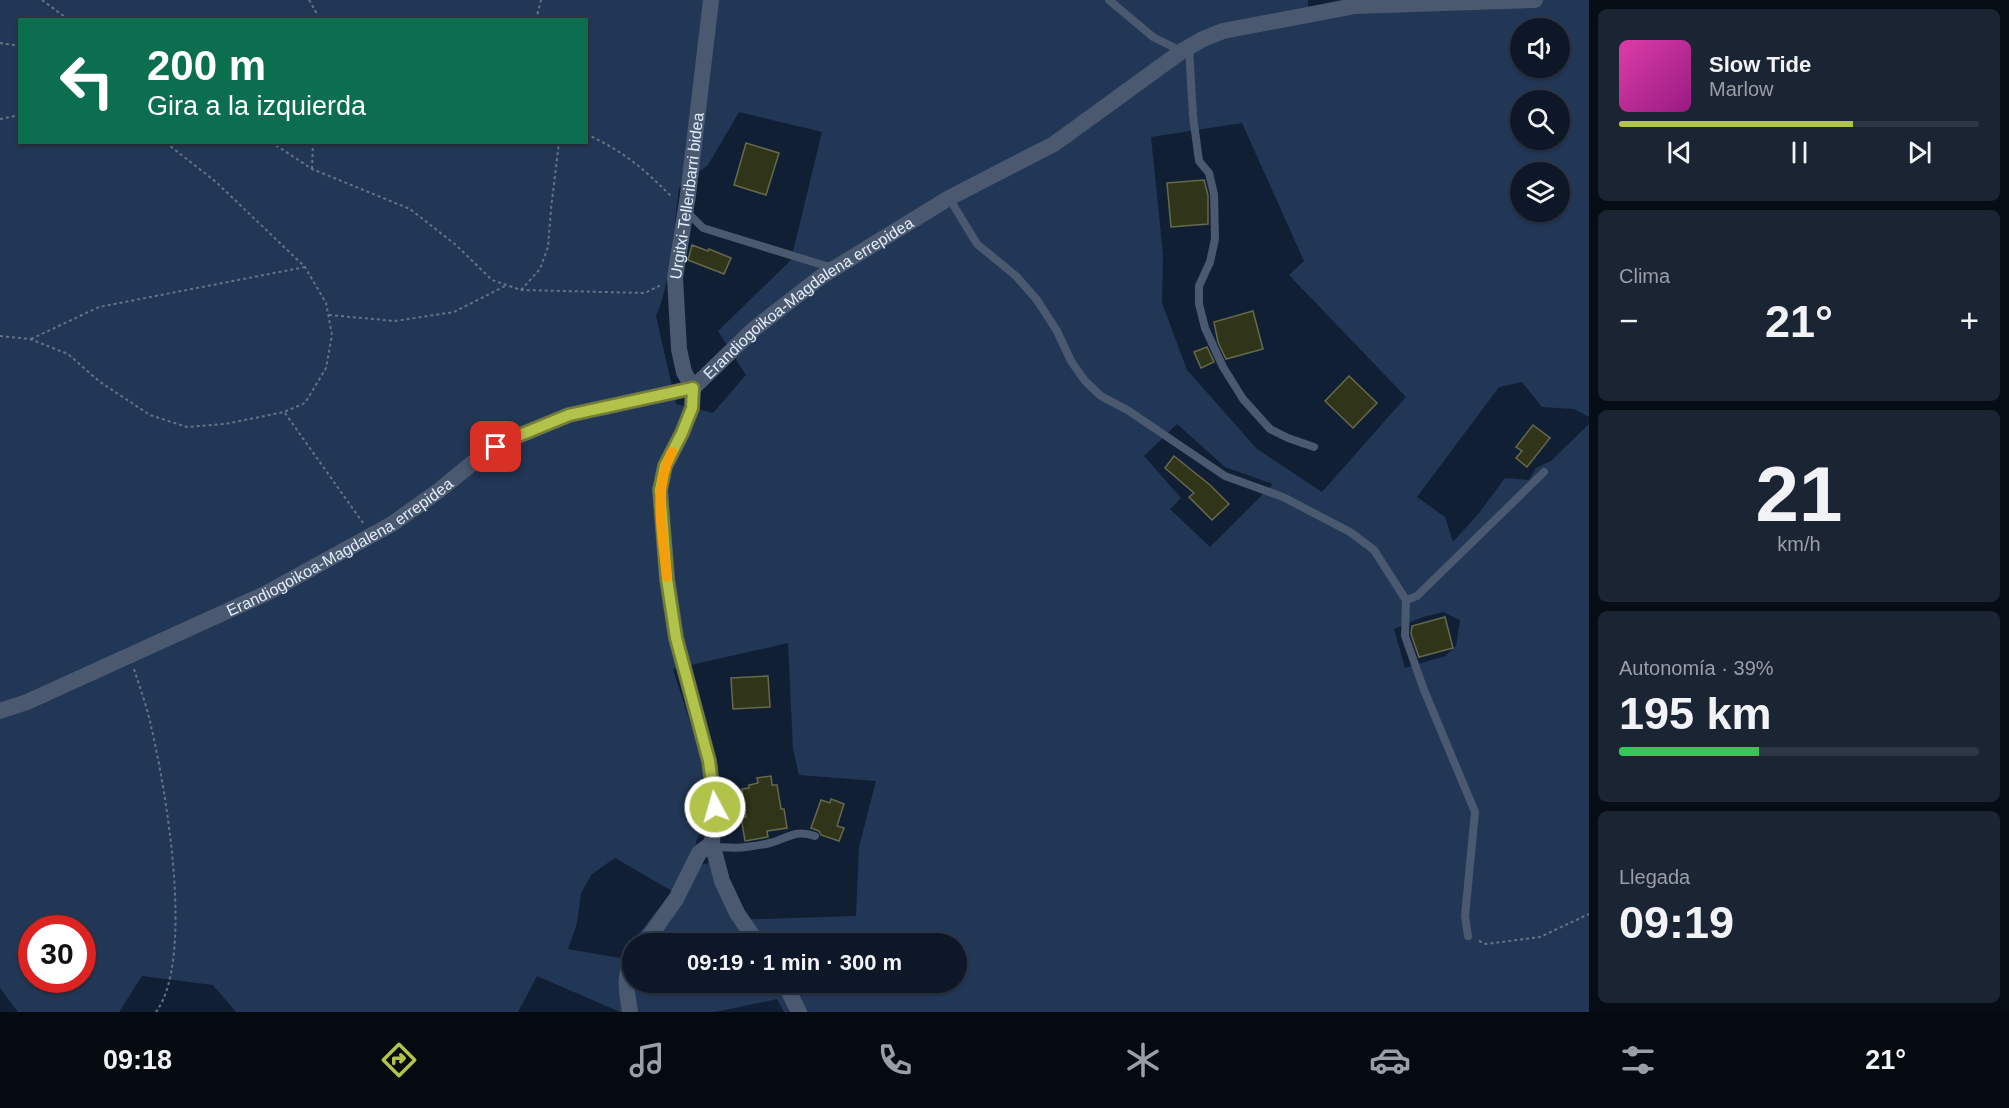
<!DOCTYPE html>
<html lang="es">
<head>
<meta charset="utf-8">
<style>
	:root { --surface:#0d1727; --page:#1b2433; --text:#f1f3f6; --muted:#9a9fa7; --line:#2d3644; --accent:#b2c34c }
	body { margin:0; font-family:Arial,sans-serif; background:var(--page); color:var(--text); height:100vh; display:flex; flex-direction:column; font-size:22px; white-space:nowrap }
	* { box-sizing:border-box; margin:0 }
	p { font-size:20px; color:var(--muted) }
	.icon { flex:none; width:33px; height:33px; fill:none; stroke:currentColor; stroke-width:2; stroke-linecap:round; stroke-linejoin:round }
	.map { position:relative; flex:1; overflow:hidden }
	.drawer { display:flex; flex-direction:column; gap:9px; padding:9px; background:#070d15; width:420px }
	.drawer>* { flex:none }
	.guide { position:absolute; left:18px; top:18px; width:570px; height:126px; border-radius:0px; box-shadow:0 2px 4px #0004,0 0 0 2px var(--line); background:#0b6e4f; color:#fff; overflow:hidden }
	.buttons { position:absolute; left:1510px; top:18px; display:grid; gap:12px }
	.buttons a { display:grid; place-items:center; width:60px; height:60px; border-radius:50%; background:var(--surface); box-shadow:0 2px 4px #0004,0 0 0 2px var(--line); font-size:30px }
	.speed { position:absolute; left:18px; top:915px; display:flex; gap:12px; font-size:30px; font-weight:700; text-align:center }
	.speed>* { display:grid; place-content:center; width:78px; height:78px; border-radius:50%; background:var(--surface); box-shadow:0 2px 4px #0004,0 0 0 2px var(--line); line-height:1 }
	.speed .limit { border:9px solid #d22; background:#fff; color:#111 }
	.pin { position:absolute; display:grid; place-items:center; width:51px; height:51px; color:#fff; margin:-26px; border-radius:12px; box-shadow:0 3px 9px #0006 }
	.me { position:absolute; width:66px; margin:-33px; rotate:354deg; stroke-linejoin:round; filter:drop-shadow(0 0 4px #0008) }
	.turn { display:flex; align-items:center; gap:21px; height:126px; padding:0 30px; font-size:27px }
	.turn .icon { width:78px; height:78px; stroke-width:2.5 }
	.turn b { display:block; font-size:42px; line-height:51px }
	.big { font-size:45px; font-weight:700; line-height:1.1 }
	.drawer .card { flex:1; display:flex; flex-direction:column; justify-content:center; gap:9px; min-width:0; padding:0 21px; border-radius:9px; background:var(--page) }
	.drawer .dial { align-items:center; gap:0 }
	.dial b { font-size:78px; line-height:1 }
	.song { display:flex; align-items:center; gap:18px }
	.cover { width:72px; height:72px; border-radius:9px; background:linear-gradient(135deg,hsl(320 70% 55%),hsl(310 70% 35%)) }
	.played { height:6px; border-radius:3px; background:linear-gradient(90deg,var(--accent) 65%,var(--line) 65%) }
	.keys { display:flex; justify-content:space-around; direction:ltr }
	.heat { display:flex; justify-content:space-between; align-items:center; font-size:33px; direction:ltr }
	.charge { height:9px; border-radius:4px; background:linear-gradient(90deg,#34c759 39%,var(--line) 0) }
	.trip { position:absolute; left:622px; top:933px; width:345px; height:60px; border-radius:30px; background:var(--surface); box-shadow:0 2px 4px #0004,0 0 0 2px var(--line); font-weight:700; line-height:60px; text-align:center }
	.tabs { display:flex; height:96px; justify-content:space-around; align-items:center; background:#050910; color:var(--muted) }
	.tabs .icon { width:42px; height:42px }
	.tabs .active { color:var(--accent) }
	.tabs b { font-size:27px; color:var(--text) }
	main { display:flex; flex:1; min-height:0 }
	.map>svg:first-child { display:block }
	.green { fill:#223756; fill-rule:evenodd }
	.building { fill:#303418; stroke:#656a4c; stroke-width:1.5 }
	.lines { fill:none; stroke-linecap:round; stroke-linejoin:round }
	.path { stroke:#667385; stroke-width:2; stroke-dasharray:3 3; stroke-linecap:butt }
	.service { stroke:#4a5970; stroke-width:8 }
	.minor { stroke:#4a5970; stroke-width:16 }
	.route-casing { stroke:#747f31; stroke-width:15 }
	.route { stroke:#b2c34c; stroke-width:10 }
	.slow { stroke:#f59e0b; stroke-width:10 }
	.labels { text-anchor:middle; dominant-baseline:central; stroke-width:6; stroke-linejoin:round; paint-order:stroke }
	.street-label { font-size:16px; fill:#e3edfb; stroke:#111f34 }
</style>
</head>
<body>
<main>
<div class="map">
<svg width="1589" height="1012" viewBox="0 0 1589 1012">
	<rect width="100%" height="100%" fill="#111f34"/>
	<!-- green -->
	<path class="green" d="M0 0H1308V7L1341 0H1589V417L1574 409 1542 407 1522 382 1499 387 1417 497 1445 517 1453 542 1480 512 1505 478 1529 480 1536 468 1551 461 1589 424V1012H784L777 999 715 1012H620L537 976 518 1012H236L213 985 142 976 119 1012H18L0 988ZM20 20H586V142H20ZM1521 28H1560V68H1521ZM1521 100H1560V140H1521ZM739 112 822 132 791 260 718 331 746 375 713 413 676 404 656 316C671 283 674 226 679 188L708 165ZM1242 123 1304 261 1289 275 1406 397 1322 492 1257 449 1187 370 1162 303 1163 254 1151 137ZM1521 172H1560V212H1521ZM1177 424 1225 467 1273 484 1210 547 1170 509 1181 498 1144 456ZM1443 612 1460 620 1456 646 1445 656 1405 668 1394 629 1423 617ZM788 643 793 749 799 775 876 781 859 847 856 916 732 920 709 863 701 865 696 841 705 823 706 784 698 747 673 669ZM615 858 672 891 620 958 568 949 577 923 581 893 592 874ZM32 928H82V980H32ZM633 944H957V982H633Z"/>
	<!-- building -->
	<g class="building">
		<path d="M746 143 779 153 766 195 734 185Z"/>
		<path d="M1204 180 1208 195V224L1171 227 1167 183Z"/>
		<path d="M692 245 708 251 709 249 731 258 724 274 688 260Z"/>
		<path d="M1253 311 1263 349 1226 359 1218 342 1214 322Z"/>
		<path d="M1207 347 1214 362 1201 368 1194 352Z"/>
		<path d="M1349 376 1377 403 1353 428 1325 401Z"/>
		<path d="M1533 425 1550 438 1527 467 1516 458 1522 451 1516 447Z"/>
		<path d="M1174 456 1210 485 1229 504 1212 520 1189 497 1194 493 1165 468Z"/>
		<path d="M1445 617 1453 648 1419 657 1411 634 1412 626Z"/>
		<path d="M768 676 770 707 733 709 731 678Z"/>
		<path d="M771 776 772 785H777L781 809H784L787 828 767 831 768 837 745 841 741 817H746L742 789 749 788V785L758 783 757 778Z"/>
		<path d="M831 799 844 804 837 826 844 828 839 841 821 835 819 831 811 828 821 800 830 803Z"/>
	</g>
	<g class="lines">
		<!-- path -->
		<g class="path">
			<path d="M42 0 69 20"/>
			<path d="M309 0 316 12V20"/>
			<path d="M536 20 541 0"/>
			<path d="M0 43 20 46"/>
			<path d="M0 119 20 115"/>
			<path d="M586 134C623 151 643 168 671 196"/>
			<path d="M271 142 312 169 410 209 456 245 492 280 521 290 645 293 661 285"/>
			<path d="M312 169 313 142"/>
			<path d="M521 290 540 269 548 247 551 209 559 142"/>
			<path d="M329 315 395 321 454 312 505 286"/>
			<path d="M0 336 30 339 68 354 100 382 150 415 187 427 225 424 284 412 305 403 326 368 332 335 326 303 305 267 216 182 165 142"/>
			<path d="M31 339 99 307 305 267"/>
			<path d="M285 413 363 523"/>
			<path d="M134 669C140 688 147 707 151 726 166 790 195 959 156 1012"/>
			<path d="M1479 941 1486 944 1540 937 1589 914"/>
		</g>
		<!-- service -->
		<g class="service">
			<path d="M1109 0 1153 37 1181 51"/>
			<path d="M1189 47 1193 116 1199 161 1209 173 1214 194 1215 239 1210 262 1199 286V304L1205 328 1223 367 1243 399 1270 429 1288 438 1314 447"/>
			<path d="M949 198 977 244 1016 276 1037 300 1057 331 1071 361 1085 381 1101 396 1129 411 1225 476 1283 497 1350 532 1374 550 1406 600 1417 596 1544 472"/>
			<path d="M687 212 703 228 826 266H833"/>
			<path d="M1406 600 1405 636 1424 690 1475 812 1465 916 1468 936"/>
			<path d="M713 848C724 846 735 849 746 847 754 846 762 845 770 843 789 838 794 829 815 836"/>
		</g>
		<!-- minor -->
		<g class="minor">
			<path d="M693 388 692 408 682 433 665 466 660 490 667 578 676 638 709 761 715 807 712 843 722 881 737 913 758 944"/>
			<path id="s1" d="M693 388 684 372 679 349 675 278 688 195 711 0"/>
			<path id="s2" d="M0 711 27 702 265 594 392 524 437 492 480 457 513 438 569 415 693 388 754 329 822 276 949 198 1054 144 1182 51 1203 39 1223 31 1355 6 1535 0"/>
			<path d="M644 944 676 899 699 853 712 843"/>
			<path d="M784 982 799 1012"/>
			<path d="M630 1012C627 993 623 976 633 959"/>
		</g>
	</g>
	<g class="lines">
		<!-- route casing -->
		<g class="route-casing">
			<path id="route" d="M496 447 513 438 569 415 693 388 692 408 682 433 665 466 660 490 667 579 676 638 709 761 715 807"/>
		</g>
		<!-- route -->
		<use href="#route" class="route"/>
		<!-- slow -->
		<path class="slow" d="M667 577C663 536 652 490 672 452"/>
	</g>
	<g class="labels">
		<!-- street labels -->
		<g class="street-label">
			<text stroke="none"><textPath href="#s1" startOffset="196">Urgitxi-Telleribarri bidea</textPath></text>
			<text stroke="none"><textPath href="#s2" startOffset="918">Erandiogoikoa-Magdalena errepidea</textPath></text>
			<text stroke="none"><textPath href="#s2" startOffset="378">Erandiogoikoa-Magdalena errepidea</textPath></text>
		</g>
	</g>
</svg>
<div class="buttons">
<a><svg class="icon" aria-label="sound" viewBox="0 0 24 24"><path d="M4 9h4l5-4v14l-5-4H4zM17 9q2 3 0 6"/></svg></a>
<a><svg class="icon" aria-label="search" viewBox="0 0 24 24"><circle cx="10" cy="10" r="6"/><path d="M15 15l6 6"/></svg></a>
<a><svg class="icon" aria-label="layers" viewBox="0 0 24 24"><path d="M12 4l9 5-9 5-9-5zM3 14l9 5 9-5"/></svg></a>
</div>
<div class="speed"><div class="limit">30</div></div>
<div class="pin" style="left:496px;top:447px;background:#d93025"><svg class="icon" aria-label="arrive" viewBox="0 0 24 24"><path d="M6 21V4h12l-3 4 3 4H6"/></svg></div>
<svg class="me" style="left:715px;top:807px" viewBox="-20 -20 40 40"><circle r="17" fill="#b2c34c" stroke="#fff" stroke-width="3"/><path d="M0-11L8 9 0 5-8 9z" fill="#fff"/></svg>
<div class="trip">09:19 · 1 min · 300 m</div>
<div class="guide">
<div class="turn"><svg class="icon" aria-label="left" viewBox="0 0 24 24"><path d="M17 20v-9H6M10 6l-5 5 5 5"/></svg><div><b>200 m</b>Gira a la izquierda</div></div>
</div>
</div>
<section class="drawer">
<div class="card">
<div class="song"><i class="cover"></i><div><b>Slow Tide</b><p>Marlow</p></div></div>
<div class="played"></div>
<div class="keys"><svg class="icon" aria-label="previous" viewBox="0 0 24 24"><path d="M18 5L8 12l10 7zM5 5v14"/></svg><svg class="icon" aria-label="pause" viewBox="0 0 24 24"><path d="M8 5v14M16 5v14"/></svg><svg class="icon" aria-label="next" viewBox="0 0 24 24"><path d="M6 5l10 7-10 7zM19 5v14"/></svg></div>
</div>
<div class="card"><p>Clima</p>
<div class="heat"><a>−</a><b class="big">21°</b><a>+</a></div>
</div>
<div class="card dial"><b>21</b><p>km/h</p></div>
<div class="card"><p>Autonomía · 39%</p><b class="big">195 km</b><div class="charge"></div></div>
<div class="card"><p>Llegada</p><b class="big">09:19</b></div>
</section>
</main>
<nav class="tabs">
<b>09:18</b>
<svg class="icon active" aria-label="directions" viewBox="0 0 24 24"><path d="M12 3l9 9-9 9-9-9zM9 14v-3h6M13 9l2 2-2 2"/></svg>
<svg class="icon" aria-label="music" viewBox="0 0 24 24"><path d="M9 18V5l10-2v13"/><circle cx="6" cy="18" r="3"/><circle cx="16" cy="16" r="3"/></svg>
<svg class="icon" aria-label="phone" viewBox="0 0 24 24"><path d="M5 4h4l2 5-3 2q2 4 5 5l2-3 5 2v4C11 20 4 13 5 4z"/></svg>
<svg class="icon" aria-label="climate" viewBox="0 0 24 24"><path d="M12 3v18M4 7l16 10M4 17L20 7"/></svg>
<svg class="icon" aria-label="car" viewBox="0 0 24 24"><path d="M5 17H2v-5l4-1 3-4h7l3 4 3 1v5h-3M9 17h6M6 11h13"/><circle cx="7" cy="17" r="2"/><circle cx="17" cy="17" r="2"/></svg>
<svg class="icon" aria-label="filters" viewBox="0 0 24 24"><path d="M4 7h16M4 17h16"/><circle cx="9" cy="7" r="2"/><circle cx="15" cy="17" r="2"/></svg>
<b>21°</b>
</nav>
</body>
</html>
